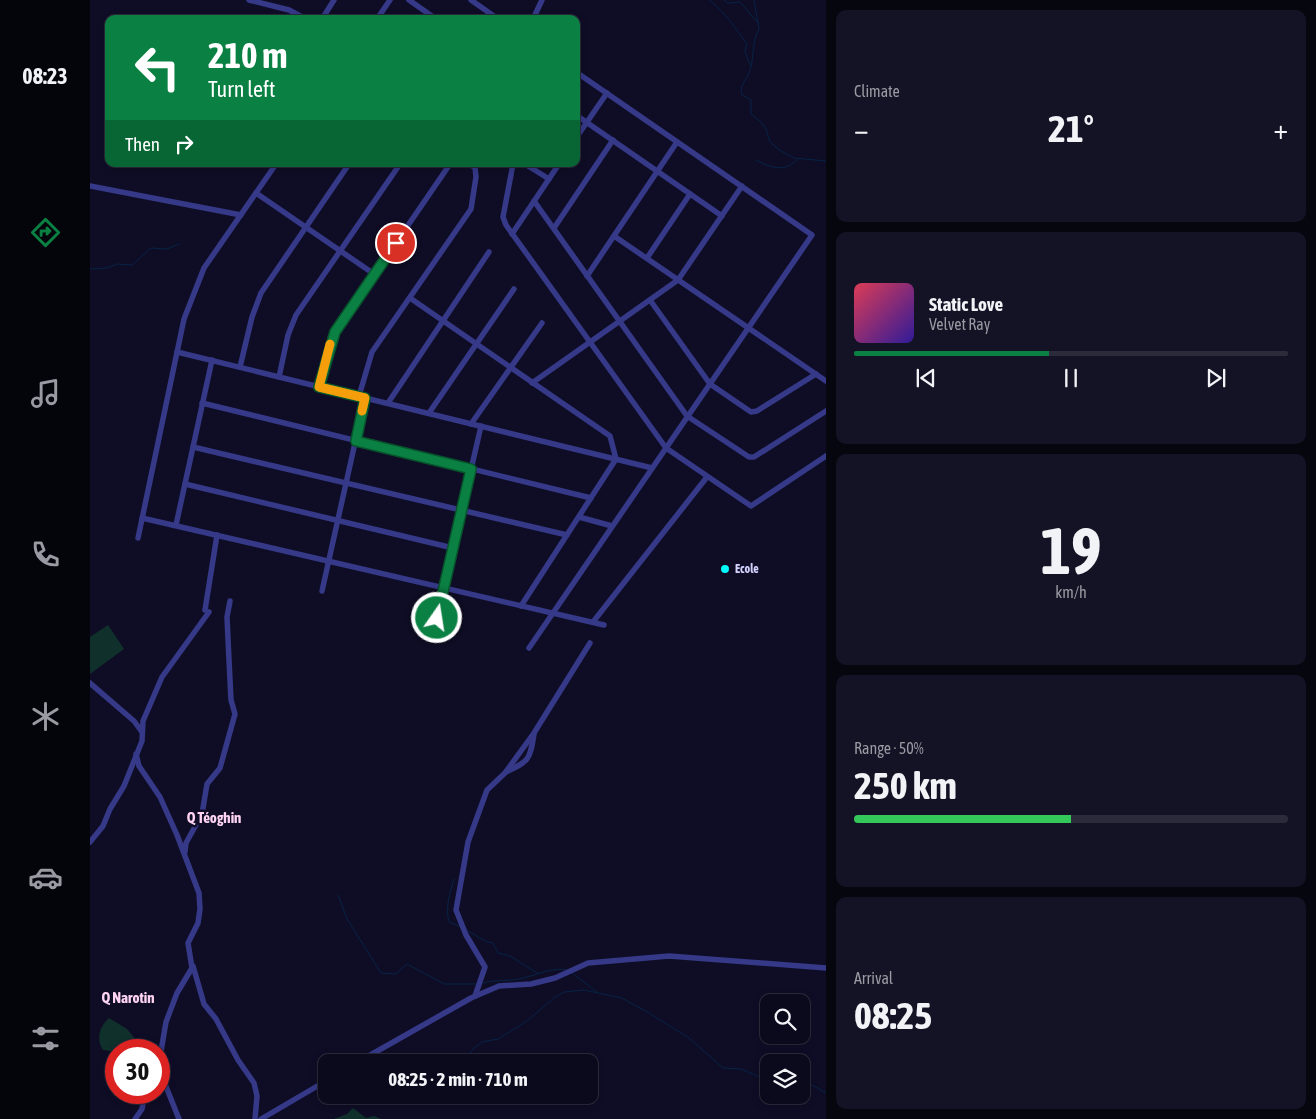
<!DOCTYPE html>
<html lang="en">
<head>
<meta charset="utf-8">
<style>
	:root { --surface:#0b0a1c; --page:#141325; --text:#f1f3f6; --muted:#9a9aa3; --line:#2b2b3b; --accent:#0b8043 }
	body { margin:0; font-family:"Asap Condensed",sans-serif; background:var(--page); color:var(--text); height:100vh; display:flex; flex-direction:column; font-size:19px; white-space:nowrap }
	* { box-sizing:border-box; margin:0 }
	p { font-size:16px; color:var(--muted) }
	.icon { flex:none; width:28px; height:28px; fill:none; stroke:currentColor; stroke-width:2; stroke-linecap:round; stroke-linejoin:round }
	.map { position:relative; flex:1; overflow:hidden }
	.sheet { display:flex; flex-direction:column; gap:10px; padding:10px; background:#06060f; width:490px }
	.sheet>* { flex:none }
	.banner { position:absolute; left:15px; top:15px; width:475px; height:152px; border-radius:10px; box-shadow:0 2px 8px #0003,0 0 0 1px var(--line); background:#0b8043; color:#fff; overflow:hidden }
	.buttons { position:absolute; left:670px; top:994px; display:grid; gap:10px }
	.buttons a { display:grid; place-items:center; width:50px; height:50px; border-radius:10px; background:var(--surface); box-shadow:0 2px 8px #0003,0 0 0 1px var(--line); font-size:25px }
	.speed { position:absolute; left:15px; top:1039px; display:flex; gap:10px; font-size:25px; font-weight:700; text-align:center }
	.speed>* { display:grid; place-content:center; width:65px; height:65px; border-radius:50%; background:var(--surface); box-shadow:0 2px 8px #0003,0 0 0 1px var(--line); line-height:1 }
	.speed .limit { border:8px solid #d22; background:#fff; color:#111 }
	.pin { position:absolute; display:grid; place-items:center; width:42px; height:42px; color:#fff; margin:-21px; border:2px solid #fff; border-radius:50%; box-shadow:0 1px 5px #0007 }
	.me { position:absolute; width:55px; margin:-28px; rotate:13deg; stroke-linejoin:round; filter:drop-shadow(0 0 4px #0008) }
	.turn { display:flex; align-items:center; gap:18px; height:105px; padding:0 20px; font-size:22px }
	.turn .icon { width:65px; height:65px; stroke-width:2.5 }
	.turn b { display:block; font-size:35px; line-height:42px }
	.then { display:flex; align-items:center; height:48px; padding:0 20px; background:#0003; gap:10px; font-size:19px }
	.big { font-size:38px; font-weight:700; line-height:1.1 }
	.sheet .widget { flex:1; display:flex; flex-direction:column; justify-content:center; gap:8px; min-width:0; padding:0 18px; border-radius:10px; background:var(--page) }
	.sheet .dial { align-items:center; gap:0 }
	.dial b { font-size:65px; line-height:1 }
	.song { display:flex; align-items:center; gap:15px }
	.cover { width:60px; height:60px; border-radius:8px; background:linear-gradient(135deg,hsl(350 70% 55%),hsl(250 70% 35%)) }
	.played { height:5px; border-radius:2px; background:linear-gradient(90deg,var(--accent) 45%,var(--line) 45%) }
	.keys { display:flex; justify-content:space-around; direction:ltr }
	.heat { display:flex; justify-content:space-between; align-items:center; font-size:28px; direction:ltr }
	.charge { height:8px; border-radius:4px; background:linear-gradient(90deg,#34c759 50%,var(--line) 0) }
	.trip { position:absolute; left:228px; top:1054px; width:280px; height:50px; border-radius:10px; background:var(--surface); box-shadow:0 2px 8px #0003,0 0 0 1px var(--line); font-weight:700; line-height:50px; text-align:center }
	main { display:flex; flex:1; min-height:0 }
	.tabs { display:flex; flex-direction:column; width:90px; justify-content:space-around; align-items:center; background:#04040b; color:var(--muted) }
	.tabs .icon { width:35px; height:35px }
	.tabs .on { color:var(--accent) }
	.tabs b { font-size:22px; color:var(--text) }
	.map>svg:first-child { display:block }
	.green { fill:#10302c }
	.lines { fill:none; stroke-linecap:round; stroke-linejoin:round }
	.stream { stroke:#062346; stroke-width:1 }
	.minor { stroke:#353988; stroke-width:5.5 }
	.route-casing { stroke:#07532c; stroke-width:12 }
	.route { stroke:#0b8043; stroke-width:9 }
	.slow { stroke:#f59e0b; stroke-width:9 }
	.poi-dot { fill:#00fafd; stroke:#0f0d26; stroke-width:2 }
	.labels { text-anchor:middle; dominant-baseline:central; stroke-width:5; stroke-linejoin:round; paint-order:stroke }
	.poi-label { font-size:12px; font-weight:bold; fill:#d3d2ff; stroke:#0f0d26; text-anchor:start }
	.quarter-label { font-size:15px; font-weight:bold; fill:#ffd4f3; stroke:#0f0d26 }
</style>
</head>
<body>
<main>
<nav class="tabs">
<b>08:23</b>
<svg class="icon on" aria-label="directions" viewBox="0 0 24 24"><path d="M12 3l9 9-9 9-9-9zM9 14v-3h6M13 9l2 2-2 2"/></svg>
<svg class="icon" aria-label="music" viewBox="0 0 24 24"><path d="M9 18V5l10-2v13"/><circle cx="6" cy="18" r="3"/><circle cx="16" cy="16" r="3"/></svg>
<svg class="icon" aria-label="phone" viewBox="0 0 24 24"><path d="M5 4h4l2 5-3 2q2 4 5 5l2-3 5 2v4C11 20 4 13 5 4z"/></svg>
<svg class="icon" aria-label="climate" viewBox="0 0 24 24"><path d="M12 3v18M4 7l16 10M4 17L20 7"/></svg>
<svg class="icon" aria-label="car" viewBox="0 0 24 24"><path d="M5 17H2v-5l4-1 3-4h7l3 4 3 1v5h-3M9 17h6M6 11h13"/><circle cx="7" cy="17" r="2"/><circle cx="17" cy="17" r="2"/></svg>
<svg class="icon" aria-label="filters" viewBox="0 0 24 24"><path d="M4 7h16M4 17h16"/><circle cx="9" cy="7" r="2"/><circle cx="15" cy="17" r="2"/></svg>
</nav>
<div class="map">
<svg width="736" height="1119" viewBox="0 0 736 1119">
	<rect width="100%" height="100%" fill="#0f0d26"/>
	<!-- green -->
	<g class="green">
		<path d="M18 625 34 649 0 674V637Z"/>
		<path d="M19 1018 37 1029 46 1040 37 1050H26V1052L13 1050C6 1039 9 1027 19 1018Z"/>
		<path d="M263 1108 276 1118 284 1116 291 1119H244L257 1114Z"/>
	</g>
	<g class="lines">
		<!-- stream -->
		<g class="stream">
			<path d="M619 0C636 13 645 28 657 44L655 51 660 65"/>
			<path d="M634 0 638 3 650 2 668 23"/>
			<path d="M664 0 669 29C661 43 665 58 659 73 656 81 649 85 652 95L661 100V114L671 122 676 129 680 142 691 151 704 158 736 161"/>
			<path d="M666 160C682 168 694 173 708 159"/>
			<path d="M0 269 17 268 27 264 42 265 61 248 77 249 89 244"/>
			<path d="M364 879C360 892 355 908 359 922L371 927"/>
			<path d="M248 895 257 919 291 973 306 974 317 964 354 984H387"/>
			<path d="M376 930 397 942 403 943 408 953 420 956 447 973"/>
			<path d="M482 973 507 992"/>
			<path d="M393 983C406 979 420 982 433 978 448 975 460 967 477 970"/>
			<path d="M373 1062 383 1049 392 1042 408 1039 437 1021 465 997 474 992 494 990 532 998 559 1013 599 1038 633 1068 651 1069 679 1081"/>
			<path d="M711 1083 717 1082 736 1093"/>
		</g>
		<!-- minor -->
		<g class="minor">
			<path d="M159 0 199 10 216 19"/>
			<path d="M319 0 346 19"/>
			<path d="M381 0 408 19"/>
			<path d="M232 19 244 0"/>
			<path d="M287 19 300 0"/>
			<path d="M443 19 452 0"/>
			<path d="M486 115 632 216"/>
			<path d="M486 138 517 93"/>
			<path d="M423 164 413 217 416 225 576 448 661 506 736 456"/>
			<path d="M435 164 459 179"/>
			<path d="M0 186 151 215"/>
			<path d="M166 193 284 274"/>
			<path d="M444 201 597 416 659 457H664L736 411"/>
			<path d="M464 228 523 140"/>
			<path d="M422 234 469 164"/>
			<path d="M524 236 736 381"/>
			<path d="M557 258 600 194"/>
			<path d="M497 276 587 142"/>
			<path d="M320 298 520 436 526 459 431 606"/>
			<path d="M560 300 620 384 661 412 667 411 726 374"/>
			<path d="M87 352 562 468"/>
			<path d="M150 367 162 317 171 293 259 164"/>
			<path d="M189 377 198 335 206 315 310 164"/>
			<path d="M442 383 588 280 652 186"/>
			<path d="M229 387 245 332 360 164"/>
			<path d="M269 396 282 352 381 209 386 177 385 167 377 164"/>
			<path d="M112 403 501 498"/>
			<path d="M298 403 399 252"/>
			<path d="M339 413 424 289"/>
			<path d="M381 424 452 323"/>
			<path d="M103 447 477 535"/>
			<path d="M95 484 363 548"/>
			<path d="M489 517 522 526"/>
			<path d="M52 518 514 625"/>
			<path d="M86 525 122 360"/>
			<path d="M48 538 94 319 114 268 186 164"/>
			<path d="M232 591 275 398"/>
			<path d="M115 610 127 535"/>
			<path d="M347 618 391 426"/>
			<path d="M503 622 617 477"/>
			<path d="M439 648 722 235 486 72"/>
			<path d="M0 683 44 721 52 732"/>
			<path d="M46 754 49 766 70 797 87 835 109 893 110 909 108 923 98 943 102 968 87 993 76 1022 69 1063"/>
			<path d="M416 772C439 761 440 760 444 734"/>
			<path d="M0 842 13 826 20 809 34 786 52 741 53 721 72 677 119 612"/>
			<path d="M95 852 96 843 112 814 117 784 130 768 145 714 141 700 139 660 137 617 140 601"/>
			<path d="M103 966 114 1004 126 1019 148 1060 164 1083 167 1096 165 1119"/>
			<path d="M385 996 395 967 376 935 366 910 378 842 397 790 415 773 444 733 500 643"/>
			<path d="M268 1062 381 998 409 986 441 984 465 978 498 963 579 956 736 968"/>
			<path d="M69 1069 89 1119"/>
			<path d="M45 1119 52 1109 55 1092"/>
			<path d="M171 1119 236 1081"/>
		</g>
	</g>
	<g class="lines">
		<!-- route casing -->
		<g class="route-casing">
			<path id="route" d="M306 243 245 332 229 387 275 398 266 441 381 469 347 618"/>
		</g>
		<!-- route -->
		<use href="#route" class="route"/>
		<!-- slow -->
		<path class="slow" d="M240 344 229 387 275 398 272 411"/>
	</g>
	<!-- markers -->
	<circle class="poi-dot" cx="635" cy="569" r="5"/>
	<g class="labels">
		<!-- poi labels -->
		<g class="poi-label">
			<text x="645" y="569">Ecole</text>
		</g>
		<!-- quarter labels -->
		<g class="quarter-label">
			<text x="124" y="817">Q Téoghin</text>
			<text x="38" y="997">Q Narotin</text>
		</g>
	</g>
</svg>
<div class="buttons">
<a><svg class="icon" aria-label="search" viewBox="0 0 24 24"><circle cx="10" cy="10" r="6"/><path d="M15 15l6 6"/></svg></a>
<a><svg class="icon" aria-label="layers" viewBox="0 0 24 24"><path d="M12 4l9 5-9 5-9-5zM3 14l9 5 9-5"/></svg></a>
</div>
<div class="speed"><div class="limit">30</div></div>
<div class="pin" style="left:306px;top:243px;background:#d93025"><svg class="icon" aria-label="arrive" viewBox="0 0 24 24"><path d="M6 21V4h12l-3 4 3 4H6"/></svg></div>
<svg class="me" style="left:347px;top:618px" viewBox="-20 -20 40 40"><circle r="17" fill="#0b8043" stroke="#fff" stroke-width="3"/><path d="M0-11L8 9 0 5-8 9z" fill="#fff"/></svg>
<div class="trip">08:25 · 2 min · 710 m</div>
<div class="banner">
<div class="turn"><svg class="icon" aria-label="left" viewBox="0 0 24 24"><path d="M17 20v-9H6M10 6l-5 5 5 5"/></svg><div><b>210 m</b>Turn left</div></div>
<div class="then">Then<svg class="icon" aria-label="right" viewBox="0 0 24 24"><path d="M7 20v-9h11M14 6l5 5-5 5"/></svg></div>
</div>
</div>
<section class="sheet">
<div class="widget"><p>Climate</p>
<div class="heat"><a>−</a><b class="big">21°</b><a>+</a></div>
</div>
<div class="widget">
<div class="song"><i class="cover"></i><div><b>Static Love</b><p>Velvet Ray</p></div></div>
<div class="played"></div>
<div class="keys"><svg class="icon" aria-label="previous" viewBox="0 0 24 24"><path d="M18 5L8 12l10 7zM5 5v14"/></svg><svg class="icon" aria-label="pause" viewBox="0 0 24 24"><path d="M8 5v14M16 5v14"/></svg><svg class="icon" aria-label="next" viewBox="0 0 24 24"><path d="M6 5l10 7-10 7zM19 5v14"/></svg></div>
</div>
<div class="widget dial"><b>19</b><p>km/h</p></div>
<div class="widget"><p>Range · 50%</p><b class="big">250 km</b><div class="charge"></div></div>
<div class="widget"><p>Arrival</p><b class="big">08:25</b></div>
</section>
</main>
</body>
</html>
